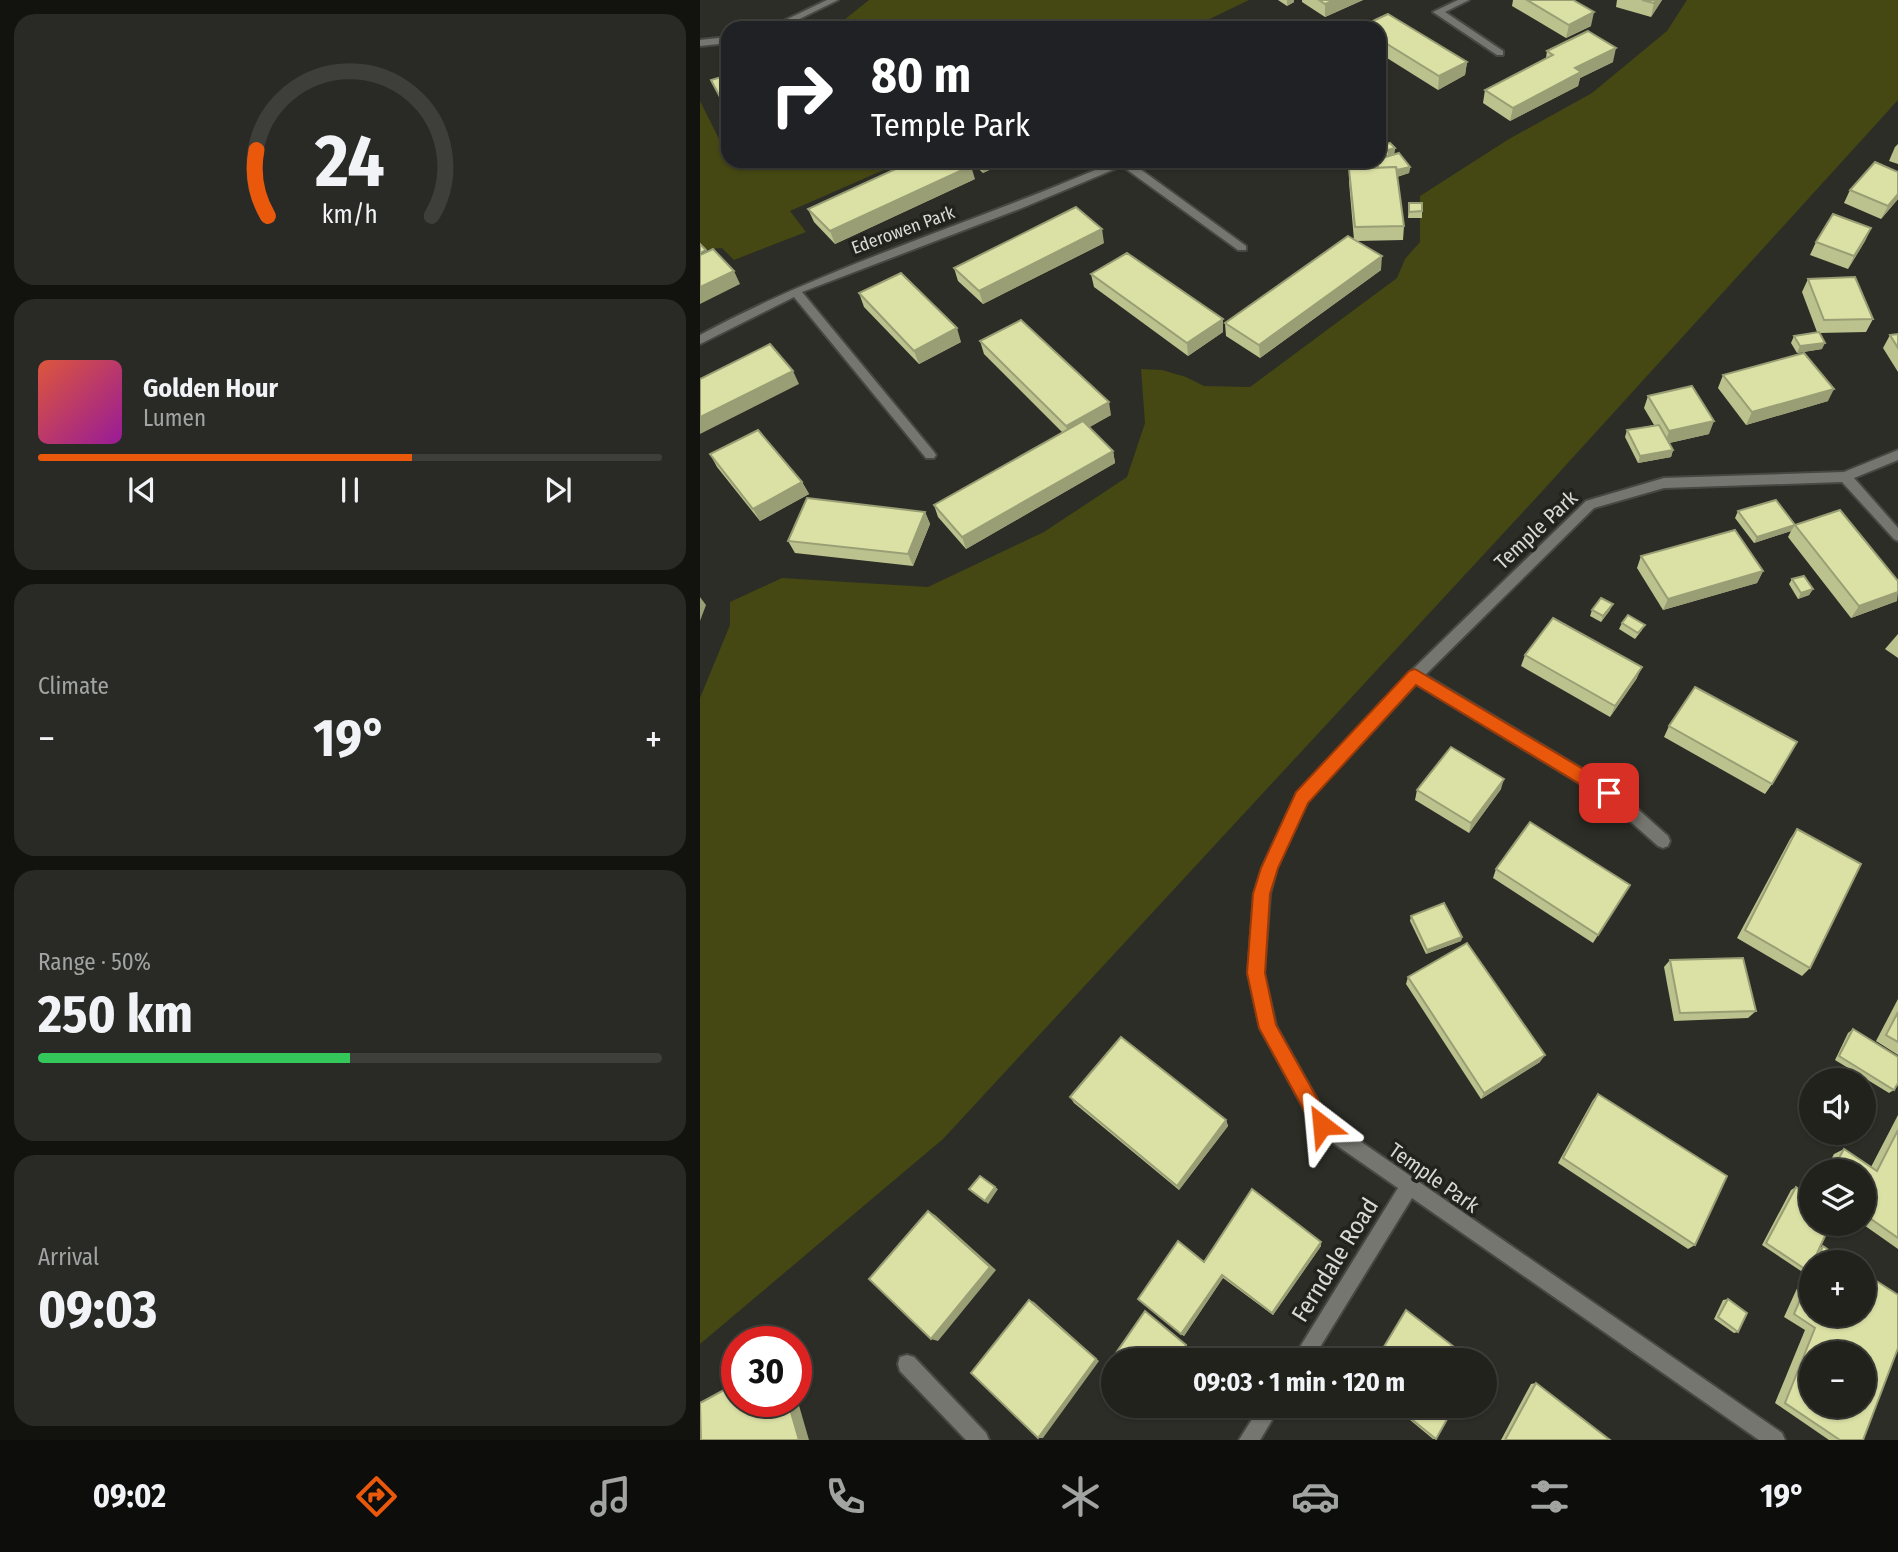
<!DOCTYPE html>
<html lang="en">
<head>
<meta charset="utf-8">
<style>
	:root { --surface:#21221c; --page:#292a25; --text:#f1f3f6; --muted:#a2a4a3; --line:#3e3f3b; --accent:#ea580c }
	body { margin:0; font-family:"Fira Sans Condensed",sans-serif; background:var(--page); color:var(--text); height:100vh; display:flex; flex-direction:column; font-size:26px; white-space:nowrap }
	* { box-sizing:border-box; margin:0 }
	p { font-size:23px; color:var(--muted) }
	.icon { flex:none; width:38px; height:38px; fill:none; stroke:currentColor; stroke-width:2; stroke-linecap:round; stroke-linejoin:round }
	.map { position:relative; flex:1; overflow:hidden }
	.panel { display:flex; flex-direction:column; gap:14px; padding:14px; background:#12130f; width:700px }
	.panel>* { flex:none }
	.banner { position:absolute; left:21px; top:21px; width:665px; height:147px; border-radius:21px; box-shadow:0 2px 5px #0004,0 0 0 2px var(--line); background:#202124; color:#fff; overflow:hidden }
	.tools { position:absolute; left:1099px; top:1068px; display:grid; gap:14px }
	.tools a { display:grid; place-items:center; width:77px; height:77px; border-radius:50%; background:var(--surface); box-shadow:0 2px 5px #0004,0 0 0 2px var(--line); font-size:35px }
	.speed { position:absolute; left:21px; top:1326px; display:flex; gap:14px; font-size:35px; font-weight:700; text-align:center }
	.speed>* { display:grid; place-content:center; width:91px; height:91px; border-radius:50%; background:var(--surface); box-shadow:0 2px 5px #0004,0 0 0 2px var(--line); line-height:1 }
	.speed .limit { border:10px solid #d22; background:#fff; color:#111 }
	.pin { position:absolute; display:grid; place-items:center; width:60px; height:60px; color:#fff; margin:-30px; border-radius:14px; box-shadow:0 4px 10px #0006 }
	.me { position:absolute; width:77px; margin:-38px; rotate:331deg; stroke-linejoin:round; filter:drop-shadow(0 0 5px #0008) }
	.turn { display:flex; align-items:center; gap:24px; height:147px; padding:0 35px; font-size:32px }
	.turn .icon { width:91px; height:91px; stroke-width:2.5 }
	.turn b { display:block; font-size:49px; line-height:60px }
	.big { font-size:52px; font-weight:700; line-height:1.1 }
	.panel .card { flex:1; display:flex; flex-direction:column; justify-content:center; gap:10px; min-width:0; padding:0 24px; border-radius:21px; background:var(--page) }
	.panel .dial { align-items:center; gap:0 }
	.dial svg { height:182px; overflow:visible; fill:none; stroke:var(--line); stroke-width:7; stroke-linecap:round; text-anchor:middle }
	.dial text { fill:var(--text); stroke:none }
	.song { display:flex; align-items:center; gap:21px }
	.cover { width:84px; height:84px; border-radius:10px; background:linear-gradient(135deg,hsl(10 70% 55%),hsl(300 70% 35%)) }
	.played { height:7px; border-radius:4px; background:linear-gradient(90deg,var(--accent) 60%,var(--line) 60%) }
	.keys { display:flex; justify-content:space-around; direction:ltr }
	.heat { display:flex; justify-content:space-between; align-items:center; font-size:38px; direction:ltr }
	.charge { height:10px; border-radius:5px; background:linear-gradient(90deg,#34c759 50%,var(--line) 0) }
	.trip { position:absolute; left:401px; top:1348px; width:396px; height:70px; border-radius:35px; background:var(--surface); box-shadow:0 2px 5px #0004,0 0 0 2px var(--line); font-weight:700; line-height:70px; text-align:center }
	.menu { display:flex; height:112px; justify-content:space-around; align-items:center; background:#0d0e0b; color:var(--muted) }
	.menu .icon { width:49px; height:49px }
	.menu .selected { color:var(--accent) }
	.menu b { font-size:32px; color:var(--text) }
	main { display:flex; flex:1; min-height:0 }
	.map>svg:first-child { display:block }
	.green { fill:#454812 }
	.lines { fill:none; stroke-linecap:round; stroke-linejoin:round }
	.lane-casing { stroke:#474843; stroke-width:4 }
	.street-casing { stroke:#474843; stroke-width:4 }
	.lane { fill:#75766f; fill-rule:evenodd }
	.street { fill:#75766f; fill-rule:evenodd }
	.wall { fill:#bcc28e }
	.shaded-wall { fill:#999e74 }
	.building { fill:#dbe1a5; stroke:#999e74; stroke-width:2; fill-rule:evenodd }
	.route { fill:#ea580c; stroke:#983908; stroke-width:2 }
	.labels { text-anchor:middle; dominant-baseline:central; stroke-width:7; stroke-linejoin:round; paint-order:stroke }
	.far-street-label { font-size:18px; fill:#d9dad6; stroke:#22231d }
	.street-label { font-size:21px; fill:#d9dad6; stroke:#22231d }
	.near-street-label { font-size:24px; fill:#d9dad6; stroke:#22231d }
</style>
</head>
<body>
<main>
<section class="panel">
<div class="card dial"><svg viewBox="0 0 100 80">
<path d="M14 69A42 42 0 1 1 86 69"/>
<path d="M14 69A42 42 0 0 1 9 40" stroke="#ea580c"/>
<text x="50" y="56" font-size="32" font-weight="700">24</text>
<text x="50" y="72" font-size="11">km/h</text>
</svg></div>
<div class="card">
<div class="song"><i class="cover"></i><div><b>Golden Hour</b><p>Lumen</p></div></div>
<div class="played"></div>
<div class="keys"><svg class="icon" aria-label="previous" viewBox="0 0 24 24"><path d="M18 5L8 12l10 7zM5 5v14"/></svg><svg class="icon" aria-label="pause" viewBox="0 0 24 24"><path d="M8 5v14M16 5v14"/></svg><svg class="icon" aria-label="next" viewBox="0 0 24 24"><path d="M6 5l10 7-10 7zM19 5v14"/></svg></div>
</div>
<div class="card"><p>Climate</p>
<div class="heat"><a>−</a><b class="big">19°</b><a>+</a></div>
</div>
<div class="card"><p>Range · 50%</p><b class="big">250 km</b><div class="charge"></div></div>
<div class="card"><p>Arrival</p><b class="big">09:03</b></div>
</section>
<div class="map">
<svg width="1198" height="1440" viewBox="0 0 1198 1440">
	<rect width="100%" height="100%" fill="#2c2d26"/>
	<!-- green -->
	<g class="green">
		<path d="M169 0H549L491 28H134Z"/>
		<path d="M987 0H1198V100L836 498 243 1139 0 1344V698L30 625V602L82 578 228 587 344 532 427 477 445 423 441 369 462 370 486 377 504 386 550 387 697 278 705 259 720 242V196L809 139 892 93 967 31Z"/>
		<path d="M0 101 19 139 28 136V161H204L90 211 106 232 34 260 22 248 0 250Z"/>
	</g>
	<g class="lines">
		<!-- lane casing -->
		<g class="lane-casing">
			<g id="lane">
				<path d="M127 0H138L81 28H69Z"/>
				<path d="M28 37V43L0 46V40Z"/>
			</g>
		</g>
		<!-- street casing -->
		<g class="street-casing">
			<g id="street">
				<path d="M758 0H769L745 12 803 51V55H797L733 12Z"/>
				<path d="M526 23 531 26 529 28H517Z"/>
				<path d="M416 161H429L546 246V250H538L422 166 322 208 102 292 234 452 236 455 234 458H226L94 297 0 344V335C133 263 278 222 416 161Z"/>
				<path d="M1198 450V460L1154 478 1198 528V541L1194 539 1142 482 964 488 894 508 725 675 914 788 968 836 970 841 968 846 963 848 958 846 904 798 716 684 607 802 577 868 570 894 564 973 576 1026 628 1119 1082 1433 1085 1440H1059L712 1198 612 1360H592L698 1188 616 1131 560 1028 548 973 554 894 562 868 597 793 710 672 886 501 964 478 1144 472Z"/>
				<path d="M207 1355 214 1357 286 1433 289 1440H266L200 1371 198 1364 200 1357Z"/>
				<path d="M561 1405H581L560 1440H539Z"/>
			</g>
		</g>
		<!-- lane -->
		<use href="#lane" class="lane"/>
		<!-- street -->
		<use href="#street" class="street"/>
	</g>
	<!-- wall -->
	<g class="wall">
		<path d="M578 0H594V2L587 6Z"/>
		<path d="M602 0H663L625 17 602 2Z"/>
		<path d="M813 0H873L891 26 866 38 812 6Z"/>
		<path d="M917 0H962L951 17 916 7Z"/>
		<path d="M679 28 767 62 765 75 738 90 679 53Z"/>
		<path d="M847 51 913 62 880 78 878 86 810 121 783 103 785 90 846 58Z"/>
		<path d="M1198 144V164L1189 161 1195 147Z"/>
		<path d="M684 145 695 148 694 154 710 167 709 173 697 177 704 226 703 240 656 241 681 270 560 358 526 336 525 323 654 240 649 182V169L673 167V161L687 156 683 152Z"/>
		<path d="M270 161H308L283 173Z"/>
		<path d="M275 179 135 244 114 222 108 209Z"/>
		<path d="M1150 190 1198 199 1181 219 1144 203Z"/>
		<path d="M709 203 722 211V218H708Z"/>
		<path d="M1171 228 1165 241 1148 269 1110 255 1116 242Z"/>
		<path d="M404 243 283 304 258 281 254 268Z"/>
		<path d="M391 274 523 319V332L488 356 394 287Z"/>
		<path d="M1108 279 1173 319 1166 332 1119 333 1122 349 1097 353 1091 343 1094 336 1117 332 1102 292Z"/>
		<path d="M159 293 261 342 219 364 164 307Z"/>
		<path d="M1198 334V372L1183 348 1190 335Z"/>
		<path d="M280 341 411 415 389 427 413 451 415 463 266 549 238 517 234 505 363 433 284 354Z"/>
		<path d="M1023 375 1128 401 1046 425 1018 388Z"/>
		<path d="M948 396 1009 434 969 443 973 450 971 457 938 463 925 437 927 430 954 425 944 408Z"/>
		<path d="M10 454 102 482 109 494 60 521 17 467Z"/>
		<path d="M1038 511 1095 525 1197 601 1151 618 1088 537 1091 531 1054 543 1035 518Z"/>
		<path d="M225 512 230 524 213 566 95 553 88 541Z"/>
		<path d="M941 556 1063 571 1057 583 963 610 937 568Z"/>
		<path d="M1092 579 1113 589 1109 595 1098 599 1089 584Z"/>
		<path d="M892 610H910L901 622 890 616Z"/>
		<path d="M922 623 942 630 935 639 919 629Z"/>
		<path d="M1198 634V658L1185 649Z"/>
		<path d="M825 655 937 678 910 717 821 666Z"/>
		<path d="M969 726 1072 784 1065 794 964 737Z"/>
		<path d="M801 789 769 833 715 800 717 790Z"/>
		<path d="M1097 829 1110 968 1102 976 1037 938 1090 839Z"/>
		<path d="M796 869 930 885 893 943 793 878Z"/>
		<path d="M711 916 762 937 761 941 726 954 710 921Z"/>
		<path d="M970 960 1056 1011 1048 1018 974 1021 964 967Z"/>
		<path d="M708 977 840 1062 781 1099 706 984Z"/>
		<path d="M1198 999V1055L1176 1041Z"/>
		<path d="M1153 1029 1194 1090 1189 1093 1135 1060 1148 1033Z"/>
		<path d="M898 1094 995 1245 988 1249 858 1163 893 1100Z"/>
		<path d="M370 1097 526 1120 528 1126 479 1190 374 1103Z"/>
		<path d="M1198 1115V1249L1161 1223H1164V1171H1125L1134 1154 1144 1149 1171 1167Z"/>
		<path d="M1096 1187 1119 1248 1123 1246 1146 1262H1111V1314L1163 1440H1129L1075 1403 1105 1330 1084 1317 1104 1273 1062 1245 1091 1190Z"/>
		<path d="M621 1242V1246L573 1315 523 1278 484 1336 438 1299 504 1262Z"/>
		<path d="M1028 1299 1038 1332 1034 1333 1014 1319 1023 1300Z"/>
		<path d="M836 1383 910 1440H801L831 1384Z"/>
		<path d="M692 1405H755L736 1439H733Z"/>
	</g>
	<!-- shaded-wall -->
	<g class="shaded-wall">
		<path d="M587 0H594V2L587 6Z"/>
		<path d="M634 0H663L625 17V4Z"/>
		<path d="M956 0H962L951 17 954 3Z"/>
		<path d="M894 12 891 26 866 38 869 25Z"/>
		<path d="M916 48 913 62 880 78 878 86 810 121 813 108 875 68Z"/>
		<path d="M767 62 765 75 738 90 739 76Z"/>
		<path d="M695 148 694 155 688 157V150Z"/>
		<path d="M280 161H308L283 173Z"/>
		<path d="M640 161H649L640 166Z"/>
		<path d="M271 166 275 179 135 244 130 231Z"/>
		<path d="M710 167 709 173 684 181V174Z"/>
		<path d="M1198 194V199L1181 219 1188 206Z"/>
		<path d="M1171 228 1165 241 1148 269 1154 256Z"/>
		<path d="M402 229 404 243 283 304 279 291Z"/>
		<path d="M682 256 681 270 560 358 559 345Z"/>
		<path d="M34 271 40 284 0 304V287Z"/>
		<path d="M523 319V332L488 356 487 343Z"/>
		<path d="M257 328 261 342 219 364 214 351Z"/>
		<path d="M1125 343 1122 349 1097 353 1100 346Z"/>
		<path d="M93 371 99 384 0 434V417Z"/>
		<path d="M1134 389 1128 401 1046 425 1052 412Z"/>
		<path d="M409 402 411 415 369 439 366 426Z"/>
		<path d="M1014 421 1009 434 965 444 969 431Z"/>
		<path d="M973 450 971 457 938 463 940 456Z"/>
		<path d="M413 451 415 463 266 549 262 537Z"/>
		<path d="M102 482 109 494 60 521 53 509Z"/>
		<path d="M225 512 230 524 213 566 208 554Z"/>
		<path d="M1095 525 1091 531 1054 543 1057 537Z"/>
		<path d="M1063 571 1057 583 963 610 968 599Z"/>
		<path d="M1113 589 1109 595 1098 599 1101 593Z"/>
		<path d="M1198 592 1197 601 1151 618 1159 606Z"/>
		<path d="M0 597 6 605 0 621Z"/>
		<path d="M913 604 910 610 901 622 903 616Z"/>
		<path d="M942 667 937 678 910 717 915 706Z"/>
		<path d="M804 779 801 789 769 833 771 823Z"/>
		<path d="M762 937 761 941 726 954 727 950Z"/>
		<path d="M845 1055 840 1062 781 1099 784 1093Z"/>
		<path d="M526 1120 528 1126 479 1190 477 1186Z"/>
		<path d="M295 1187 298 1189 288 1204 285 1201Z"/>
		<path d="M228 1211 235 1215 296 1270 238 1341 231 1339Z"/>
		<path d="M621 1242V1246L573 1315 572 1313Z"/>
		<path d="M522 1275 523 1278 484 1336 481 1334Z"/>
		<path d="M329 1300 334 1302 399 1361 343 1438H338Z"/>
		<path d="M486 1345 487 1346 478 1360H476Z"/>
		<path d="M96 1395 109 1440H99L88 1402H96Z"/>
	</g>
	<!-- building -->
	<g class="building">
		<path d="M619 0H634L625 4Z"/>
		<path d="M827 0H873L894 12 869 25Z"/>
		<path d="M942 0H956L954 3Z"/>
		<path d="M688 14 767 62 739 76 679 39V28L660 27Z"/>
		<path d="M888 31 916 48 875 68 881 72 813 108 785 90 853 55 847 51Z"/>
		<path d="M28 75V112L11 80Z"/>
		<path d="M690 143 695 148 688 150 684 145Z"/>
		<path d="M699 153 710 167 697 170 696 167 679 168 674 161H679V159Z"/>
		<path d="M213 161H266L271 166 130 231 108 209Z"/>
		<path d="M1175 162 1198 172V194L1188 206 1150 190Z"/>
		<path d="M696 167 704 226 655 227 649 169Z"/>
		<path d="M709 203H722V211L709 212Z"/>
		<path d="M376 207 402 229 279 291 254 268Z"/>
		<path d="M1133 214 1171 228 1154 256 1116 242Z"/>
		<path d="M648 236 682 256 559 345 525 323Z"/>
		<path d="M0 244 6 250 0 253Z"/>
		<path d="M13 249 34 271 0 287V255Z"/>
		<path d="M427 253 523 319 487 343 391 274Z"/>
		<path d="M201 273 257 328 214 351 159 293Z"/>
		<path d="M1155 277 1173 319 1124 320 1108 279Z"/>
		<path d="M321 320 409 402 366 426 280 341Z"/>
		<path d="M1119 332 1125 343 1100 346 1094 336Z"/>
		<path d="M1198 334V348L1190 335Z"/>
		<path d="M70 344 93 371 0 417V379Z"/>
		<path d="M1104 353 1134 389 1052 412 1023 375Z"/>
		<path d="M992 386 1014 421 969 431 948 396Z"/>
		<path d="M383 421 413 451 262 537 234 505Z"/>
		<path d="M959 425 973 450 940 456 927 430Z"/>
		<path d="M58 430 102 482 53 509 10 454Z"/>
		<path d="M107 498 225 512 208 554 88 541Z"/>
		<path d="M1076 500 1095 525 1057 537 1038 511Z"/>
		<path d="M1140 510 1198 581V592L1159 606 1095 525Z"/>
		<path d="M1035 530 1063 571 968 599 941 556Z"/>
		<path d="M1104 576 1113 589 1101 593 1092 579Z"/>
		<path d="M901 598 913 604 903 616 892 610Z"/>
		<path d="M928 615 945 625 938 633 922 623Z"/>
		<path d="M853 618 942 667 915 706 825 655Z"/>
		<path d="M995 687 1097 742 1072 784 969 726Z"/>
		<path d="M751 747 804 779 771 823 717 790Z"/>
		<path d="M830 822 930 885 898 935 796 869Z"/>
		<path d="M1097 829 1161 864 1110 968 1045 930Z"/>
		<path d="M744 903 762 937 727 950 711 916Z"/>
		<path d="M767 943 845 1055 784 1093 708 977Z"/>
		<path d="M1043 958 1056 1011 980 1013 970 960Z"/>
		<path d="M1198 1012V1042L1186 1035Z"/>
		<path d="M1153 1029 1198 1057V1083L1194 1090 1139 1056Z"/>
		<path d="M421 1037 526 1120 477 1186 370 1097Z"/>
		<path d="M898 1094 1027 1176 995 1245 863 1158Z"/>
		<path d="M1198 1130V1238L1164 1214V1171H1132L1144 1149 1177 1171Z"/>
		<path d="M280 1176 295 1187 285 1201 269 1189Z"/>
		<path d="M1096 1187 1111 1198V1223H1131L1113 1262H1111V1265L1108 1271 1066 1243Z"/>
		<path d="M552 1189 621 1242 572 1313 522 1275 481 1334 438 1299 478 1241 504 1262Z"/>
		<path d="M228 1211 290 1267 231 1339 169 1279Z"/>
		<path d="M1123 1246 1146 1262H1116Z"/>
		<path d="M1164 1273 1198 1295V1348L1163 1440H1140L1085 1403 1115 1328 1094 1314 1111 1274V1314H1164ZM1111 1353H1164V1405H1111Z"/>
		<path d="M1028 1299 1047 1313 1038 1332 1018 1317Z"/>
		<path d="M329 1300 396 1359 338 1438 271 1373Z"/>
		<path d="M706 1310 771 1360H676Z"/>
		<path d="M445 1311 486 1345 476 1360H423L416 1353Z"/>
		<path d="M37 1383V1402H88L99 1440H1L0 1403Z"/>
		<path d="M836 1383 910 1440H805Z"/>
		<path d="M694 1405H755L736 1439Z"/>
	</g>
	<!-- route -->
	<path class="route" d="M715 669 915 788 917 793 915 798 909 800 903 798 716 685 608 803 578 868 570 894 565 973 576 1025 632 1125 629 1132 622 1134 616 1132 559 1028 547 973 553 894 561 868 596 792 709 671Z"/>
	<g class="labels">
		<!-- far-street labels -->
		<g class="far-street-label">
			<text transform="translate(203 230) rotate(-20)">Ederowen Park</text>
		</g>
		<!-- street labels -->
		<g class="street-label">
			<text transform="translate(836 530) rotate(-43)">Temple Park</text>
			<text transform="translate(734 1178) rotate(35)">Temple Park</text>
		</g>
		<!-- near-street labels -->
		<g class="near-street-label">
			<text transform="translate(635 1260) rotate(-58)">Ferndale Road</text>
		</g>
	</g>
</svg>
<div class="tools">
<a><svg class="icon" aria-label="sound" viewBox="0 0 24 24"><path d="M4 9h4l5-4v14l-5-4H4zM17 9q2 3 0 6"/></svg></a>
<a><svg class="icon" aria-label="layers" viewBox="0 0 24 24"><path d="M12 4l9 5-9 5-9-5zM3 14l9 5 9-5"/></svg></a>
<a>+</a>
<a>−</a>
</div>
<div class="speed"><div class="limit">30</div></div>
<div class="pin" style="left:909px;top:793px;background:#d93025"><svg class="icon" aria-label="arrive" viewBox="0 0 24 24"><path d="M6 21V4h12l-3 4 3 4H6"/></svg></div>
<svg class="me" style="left:622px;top:1125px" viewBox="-20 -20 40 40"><path d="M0-17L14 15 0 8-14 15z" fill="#ea580c" stroke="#fff" stroke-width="4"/></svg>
<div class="trip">09:03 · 1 min · 120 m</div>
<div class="banner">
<div class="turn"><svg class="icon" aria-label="right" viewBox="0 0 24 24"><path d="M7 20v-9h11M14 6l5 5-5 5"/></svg><div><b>80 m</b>Temple Park</div></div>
</div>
</div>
</main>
<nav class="menu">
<b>09:02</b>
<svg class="icon selected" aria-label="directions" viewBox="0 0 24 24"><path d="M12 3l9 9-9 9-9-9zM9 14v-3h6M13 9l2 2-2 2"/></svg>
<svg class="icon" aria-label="music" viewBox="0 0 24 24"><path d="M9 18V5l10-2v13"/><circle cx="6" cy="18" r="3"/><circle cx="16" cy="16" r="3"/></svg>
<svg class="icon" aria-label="phone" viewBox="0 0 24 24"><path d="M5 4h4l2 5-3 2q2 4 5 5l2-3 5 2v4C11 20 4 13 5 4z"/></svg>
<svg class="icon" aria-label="climate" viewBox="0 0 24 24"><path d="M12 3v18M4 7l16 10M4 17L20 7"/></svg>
<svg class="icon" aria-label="car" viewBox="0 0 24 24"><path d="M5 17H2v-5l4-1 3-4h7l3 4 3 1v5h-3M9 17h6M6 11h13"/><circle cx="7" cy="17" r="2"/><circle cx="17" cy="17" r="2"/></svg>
<svg class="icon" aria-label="filters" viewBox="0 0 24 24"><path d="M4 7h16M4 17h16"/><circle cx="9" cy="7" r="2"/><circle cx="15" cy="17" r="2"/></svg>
<b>19°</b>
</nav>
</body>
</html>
